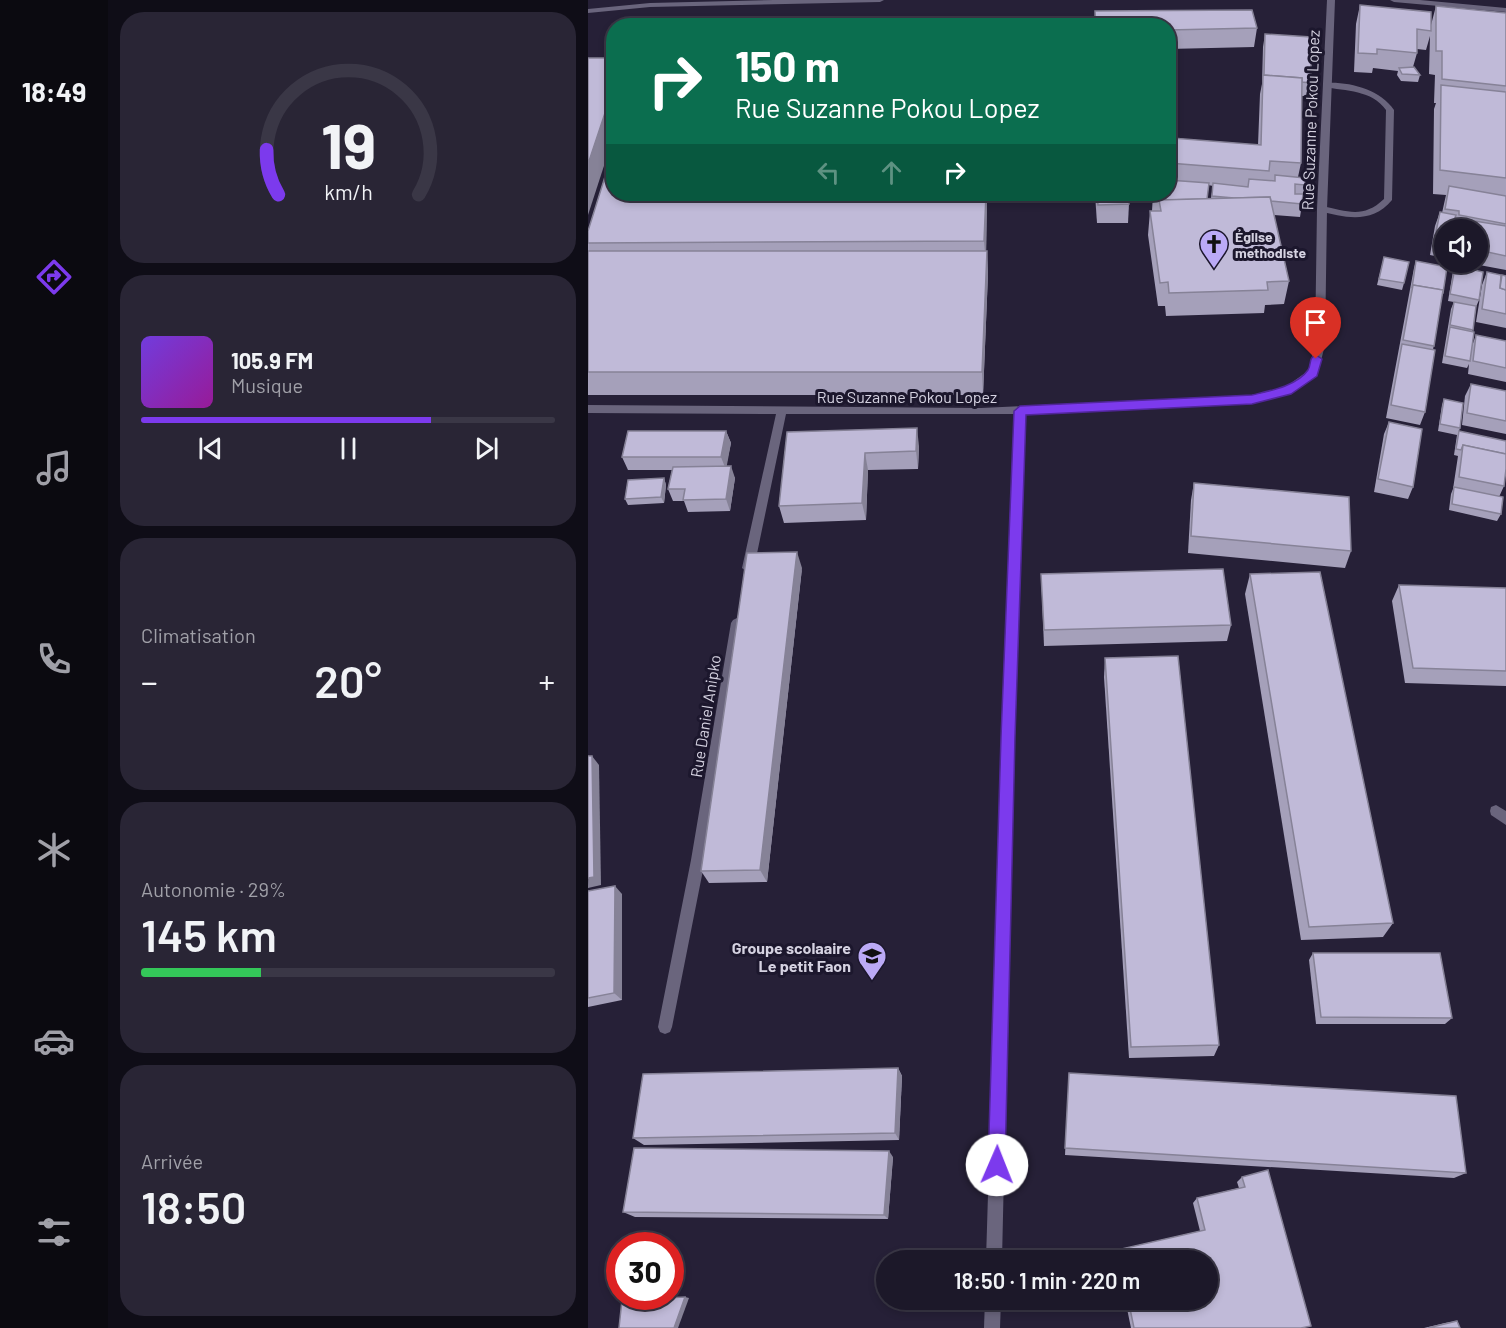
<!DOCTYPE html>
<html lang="fr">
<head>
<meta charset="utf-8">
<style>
	:root { --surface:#1c1829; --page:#292535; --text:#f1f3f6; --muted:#a0a0a8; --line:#3a3746; --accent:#7c3aed }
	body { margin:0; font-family:Barlow,sans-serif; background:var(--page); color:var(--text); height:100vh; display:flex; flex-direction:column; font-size:22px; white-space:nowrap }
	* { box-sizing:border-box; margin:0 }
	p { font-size:20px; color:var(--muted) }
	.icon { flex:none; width:33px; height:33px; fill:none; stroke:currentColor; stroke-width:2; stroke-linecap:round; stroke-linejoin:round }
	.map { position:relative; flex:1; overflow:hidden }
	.details { display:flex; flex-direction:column; gap:12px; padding:12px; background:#0f0d17; width:480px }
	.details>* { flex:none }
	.hud { position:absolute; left:18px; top:18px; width:570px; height:183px; border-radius:24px; box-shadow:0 3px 9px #0003,0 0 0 2px var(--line); background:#0b6e4f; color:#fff; overflow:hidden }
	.controls { position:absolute; left:846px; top:219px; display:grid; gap:12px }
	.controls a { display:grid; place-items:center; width:54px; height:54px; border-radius:50%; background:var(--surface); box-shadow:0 3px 9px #0003,0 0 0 2px var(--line); font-size:30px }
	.speed { position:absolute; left:18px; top:1232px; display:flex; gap:12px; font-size:30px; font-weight:700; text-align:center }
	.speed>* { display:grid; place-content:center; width:78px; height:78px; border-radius:50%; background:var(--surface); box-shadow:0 3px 9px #0003,0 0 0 2px var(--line); line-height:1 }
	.speed .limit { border:9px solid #d22; background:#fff; color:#111 }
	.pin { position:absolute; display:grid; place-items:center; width:51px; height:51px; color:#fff; margin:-62px -26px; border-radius:50% 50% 50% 0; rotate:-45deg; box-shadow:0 0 6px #0007 }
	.pin .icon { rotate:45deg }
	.me { position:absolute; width:66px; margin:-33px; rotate:1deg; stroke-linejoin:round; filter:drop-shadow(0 0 4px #0008) }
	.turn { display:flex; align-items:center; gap:21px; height:126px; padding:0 30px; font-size:27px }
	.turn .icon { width:78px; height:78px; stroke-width:2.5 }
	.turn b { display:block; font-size:42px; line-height:51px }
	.lanes { display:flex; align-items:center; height:57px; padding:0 30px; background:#0003; justify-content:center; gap:30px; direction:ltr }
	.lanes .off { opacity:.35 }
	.big { font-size:45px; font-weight:600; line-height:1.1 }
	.details .tile { flex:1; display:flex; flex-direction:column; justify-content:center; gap:9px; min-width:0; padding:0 21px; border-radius:24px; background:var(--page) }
	.details .dial { align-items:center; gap:0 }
	.dial svg { height:156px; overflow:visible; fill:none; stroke:var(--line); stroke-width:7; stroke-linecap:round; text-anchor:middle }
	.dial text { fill:var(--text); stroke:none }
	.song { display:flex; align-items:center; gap:18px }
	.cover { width:72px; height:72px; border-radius:9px; background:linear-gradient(135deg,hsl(260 70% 55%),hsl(300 70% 35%)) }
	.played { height:6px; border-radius:3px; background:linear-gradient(90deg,var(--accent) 70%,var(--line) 70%) }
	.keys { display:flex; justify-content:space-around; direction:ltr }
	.heat { display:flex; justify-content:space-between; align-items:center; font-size:33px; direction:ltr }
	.charge { height:9px; border-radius:4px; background:linear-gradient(90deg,#34c759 29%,var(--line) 0) }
	.trip { position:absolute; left:288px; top:1250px; width:342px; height:60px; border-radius:30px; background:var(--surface); box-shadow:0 3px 9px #0003,0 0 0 2px var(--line); font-weight:600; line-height:60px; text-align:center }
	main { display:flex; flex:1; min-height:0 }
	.tabs { display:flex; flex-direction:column; width:108px; justify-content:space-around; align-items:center; background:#0b0a10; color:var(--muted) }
	.tabs .icon { width:42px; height:42px }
	.tabs .active { color:var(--accent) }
	.tabs b { font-size:27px; color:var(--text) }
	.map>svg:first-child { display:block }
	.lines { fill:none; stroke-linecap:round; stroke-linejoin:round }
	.service { fill:#6a657d; fill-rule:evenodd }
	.minor { fill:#6a657d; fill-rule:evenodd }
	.tertiary { fill:#6a657d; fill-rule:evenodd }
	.wall { fill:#a5a0ba; fill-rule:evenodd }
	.shaded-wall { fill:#868297 }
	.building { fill:#c0bad8; stroke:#868297; stroke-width:1.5 }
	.route { fill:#7c3aed; stroke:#51269a; stroke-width:1.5 }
	.labels { text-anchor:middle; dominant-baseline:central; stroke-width:6; stroke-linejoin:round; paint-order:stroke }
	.far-poi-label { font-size:14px; font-weight:bold; fill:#d5d2e1; stroke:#1c172d; text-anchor:start }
	.street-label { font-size:16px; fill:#d5d2e1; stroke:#1c172d }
	.poi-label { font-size:16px; font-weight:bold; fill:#d5d2e1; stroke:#1c172d; text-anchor:end }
</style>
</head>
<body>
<main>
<nav class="tabs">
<b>18:49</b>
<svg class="icon active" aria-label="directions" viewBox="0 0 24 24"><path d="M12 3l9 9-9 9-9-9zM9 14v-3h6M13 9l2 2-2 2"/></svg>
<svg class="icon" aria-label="music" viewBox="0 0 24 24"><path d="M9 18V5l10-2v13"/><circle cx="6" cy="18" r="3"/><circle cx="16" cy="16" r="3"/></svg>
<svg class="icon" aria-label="phone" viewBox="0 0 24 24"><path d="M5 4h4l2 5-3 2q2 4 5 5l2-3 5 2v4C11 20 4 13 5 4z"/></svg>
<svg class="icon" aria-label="climate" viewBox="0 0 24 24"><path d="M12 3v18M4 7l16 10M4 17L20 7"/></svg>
<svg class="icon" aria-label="car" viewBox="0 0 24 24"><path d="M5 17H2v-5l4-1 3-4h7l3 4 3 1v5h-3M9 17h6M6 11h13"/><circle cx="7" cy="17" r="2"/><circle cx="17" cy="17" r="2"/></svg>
<svg class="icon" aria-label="filters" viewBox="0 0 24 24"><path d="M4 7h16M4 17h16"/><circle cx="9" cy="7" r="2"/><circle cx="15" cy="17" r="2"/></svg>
</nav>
<section class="details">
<div class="tile dial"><svg viewBox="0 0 100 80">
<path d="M14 69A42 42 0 1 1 86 69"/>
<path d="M14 69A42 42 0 0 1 8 46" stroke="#7c3aed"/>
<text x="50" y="56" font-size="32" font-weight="700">19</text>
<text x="50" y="72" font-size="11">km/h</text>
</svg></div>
<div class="tile">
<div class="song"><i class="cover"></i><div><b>105.9 FM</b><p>Musique</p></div></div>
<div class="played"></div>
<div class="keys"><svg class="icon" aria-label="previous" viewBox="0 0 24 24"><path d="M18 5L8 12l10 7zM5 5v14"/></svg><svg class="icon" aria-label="pause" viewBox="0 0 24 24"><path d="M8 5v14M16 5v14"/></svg><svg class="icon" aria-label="next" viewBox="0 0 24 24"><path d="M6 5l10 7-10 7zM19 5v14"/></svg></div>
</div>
<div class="tile"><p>Climatisation</p>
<div class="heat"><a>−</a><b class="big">20°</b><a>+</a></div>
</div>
<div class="tile"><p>Autonomie · 29%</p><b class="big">145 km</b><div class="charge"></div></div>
<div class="tile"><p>Arrivée</p><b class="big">18:50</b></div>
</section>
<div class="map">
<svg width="918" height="1328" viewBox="0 0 918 1328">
	<rect width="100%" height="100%" fill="#262037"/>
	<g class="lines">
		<!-- service -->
		<g class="service">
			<path d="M736 83C760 81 792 89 806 110L804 200C784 224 758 218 731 211L729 209 734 206C759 211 775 219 796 199L798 110C784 90 758 91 736 87Z"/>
			<path d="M908 805 918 811V825L903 815 902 811 903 807Z"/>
		</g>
		<!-- minor -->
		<g class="minor">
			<path d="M739 0H747L739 209 737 345 729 376 703 394 664 404 437 414 426 737 414 1260H398L414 737 427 414H198L166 568 160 573 154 568 188 414 0 413V405L393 408 664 396 696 388 720 371 727 345 729 209Z"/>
			<path d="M149 618 153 620 155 623 117 860 84 1027 82 1032 77 1034 72 1032 70 1027 103 860 143 623 145 620Z"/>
			<path d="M397 1299H413L412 1328H396Z"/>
		</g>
		<!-- tertiary -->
		<g class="tertiary">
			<path d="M186 0H296L292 2 62 7 0 13V9L62 3Z"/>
			<path d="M802 0H832L918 8V12L806 2Z"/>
		</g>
	</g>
	<!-- wall -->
	<g class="wall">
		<path d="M772 5 843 25 848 6 918 13V270L886 264V270L891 300 888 307 884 331V346L888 335 918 341V382L880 374 881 364 879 368 854 363 863 309 866 302 860 301 866 265 867 262H890V230H856V258L842 255 847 226 852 212 854 213 858 195 845 194 846 109 848 103H846L847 75 841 74 842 36 838 50 829 49V53L825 67 832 75 830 82 813 81 809 75 810 71 785 68 784 73 766 72 768 24Z"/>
		<path d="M507 11 669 28 666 47 580 49V26H506Z"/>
		<path d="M677 34 723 83 721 96H714L713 163 710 177 717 185 712 217 686 215 701 281 696 304 677 305 676 313 578 316 577 306H570L560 235 562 211H564L565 194H580V170L584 138 670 145 672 94 674 84 675 47ZM620 185 625 186 623 198 619 199Z"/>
		<path d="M26 194H399L398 251H399L400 274 395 395H0V231Z"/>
		<path d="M507 194H540L541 204 540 223H509Z"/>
		<path d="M796 257 816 283 814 290 789 285Z"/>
		<path d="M828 261 855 293 853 299 845 350 837 412 832 425 798 418 826 268Z"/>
		<path d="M899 272 913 277 918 276V328L888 322 894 285Z"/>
		<path d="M883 384 918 391V434L874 425 877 396Z"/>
		<path d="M856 399 872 428 871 431 916 486 911 497 913 514 909 521 861 510 863 494 865 489 870 456 866 455 869 435 850 431 854 405Z"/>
		<path d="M801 422 825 487 820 499 786 492 796 434Z"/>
		<path d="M138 431 143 443 138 466 147 478 142 511 100 512 96 501H85L80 489 84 470H40L34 457Z"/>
		<path d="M199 432 331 446 330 469 280 470 278 520 196 523 191 506Z"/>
		<path d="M76 478 78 485 76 503 40 505 37 499Z"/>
		<path d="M606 483 763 551 757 568 600 553 603 500Z"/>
		<path d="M214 568 179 882 121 883 113 871Z"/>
		<path d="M453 574 643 625 639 641 456 646Z"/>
		<path d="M662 574 805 923 795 937 713 940 657 594Z"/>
		<path d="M811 585 918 588V686L817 683 804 601Z"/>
		<path d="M517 658 631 1045 626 1056 541 1058 516 677Z"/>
		<path d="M0 891 34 894V1000L0 1007Z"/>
		<path d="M725 953 864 1018 857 1024H728L721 960Z"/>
		<path d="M310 1068 314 1076 311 1140 56 1145 45 1138Z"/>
		<path d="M481 1073 878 1173 866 1178 477 1155Z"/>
		<path d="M305 1157 300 1219 47 1217 35 1212Z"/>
		<path d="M654 1177 713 1328H543L537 1299H620V1260H529L527 1253 529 1250 612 1231 605 1203 609 1198 651 1188 649 1182Z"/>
		<path d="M869 1321 872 1328H836L857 1323Z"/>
	</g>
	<!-- shaded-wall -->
	<g class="shaded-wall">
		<path d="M26 86V135L0 215V164Z"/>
		<path d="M398 194H399L398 265 396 241Z"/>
		<path d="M399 251 400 274 395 395 394 372Z"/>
		<path d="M329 428 331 446 330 469 328 451Z"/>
		<path d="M138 431 143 443 138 470 133 457Z"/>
		<path d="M277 453 280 470 278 520 274 503Z"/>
		<path d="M143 466 147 478 142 511 138 499Z"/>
		<path d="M76 478 78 485 76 503 73 497Z"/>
		<path d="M209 552 214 568 179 882 172 870Z"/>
		<path d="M4 756 11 765 13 885 0 888Z"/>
		<path d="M27 886 34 894V1000L26 993Z"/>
		<path d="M310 1068 314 1076 311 1140 307 1133Z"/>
		<path d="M301 1151 305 1157 300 1219 296 1215Z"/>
		<path d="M97 1297 101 1298 90 1328H86Z"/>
	</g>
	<!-- building -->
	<g class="building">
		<path d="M772 5 843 12V31L829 29V53L789 49V54L770 53Z"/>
		<path d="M848 6 918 13V86L854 79V51H848Z"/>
		<path d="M664 10 669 28 580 30V26H508L507 11Z"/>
		<path d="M677 34 723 37V83L714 82V78L676 75Z"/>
		<path d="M0 58H26V86L0 164Z"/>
		<path d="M826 67 832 75 814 74 811 68Z"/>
		<path d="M675 75 714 78 713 163 682 161 681 171 581 163 584 138 673 145Z"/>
		<path d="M853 85 918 92V178L852 170Z"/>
		<path d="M26 148V194H398L396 241 0 243V231Z"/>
		<path d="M687 175 717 178V185L707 184V194H715L714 204 683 201 682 197 646 198 624 196 625 183 660 187 661 179 687 181Z"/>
		<path d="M580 180 621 183 619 199 577 200 565 198V194H580Z"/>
		<path d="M861 186 918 196V224L871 215V211L857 209Z"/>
		<path d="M509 194H540L541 204 510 205Z"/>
		<path d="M682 197 701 281 679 282 680 290 581 293 580 282 572 283 562 211H573L571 200Z"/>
		<path d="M852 212 868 215 867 218 918 226V256L890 250V230H856V244L846 242Z"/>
		<path d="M0 251H399L394 372H0Z"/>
		<path d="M796 257 821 262 816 283 791 279Z"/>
		<path d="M828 261 859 267 855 293H854L855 290 825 285 824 288Z"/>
		<path d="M868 262H887L886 270 895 272 891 300 862 294Z"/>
		<path d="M899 272 913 275 912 288 918 290V314L894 309Z"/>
		<path d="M914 275 918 276V290L912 288Z"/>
		<path d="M825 285 855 290 846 346 815 340Z"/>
		<path d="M866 302 888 306 885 330 862 325Z"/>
		<path d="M862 327 886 332 882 361 857 356Z"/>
		<path d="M888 335 918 341V368L885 361Z"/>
		<path d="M814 344 847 350 837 412 803 405Z"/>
		<path d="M883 384 918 391V421L879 413Z"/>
		<path d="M856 399 875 403 872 428 852 424Z"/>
		<path d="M801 422 834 429 825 487 790 479Z"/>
		<path d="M329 428 328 451 277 453 274 503 191 506 199 432Z"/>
		<path d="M40 431H138L133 457H34Z"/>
		<path d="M871 431 918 441V454L875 445 873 450 868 449Z"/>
		<path d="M875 445 918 454V469L916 486 871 477Z"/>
		<path d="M143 466 138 499 95 500 97 489H80L85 467Z"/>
		<path d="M76 478 73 497 37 499 40 480Z"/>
		<path d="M606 483 761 497 763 551 603 536Z"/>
		<path d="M866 487 915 497 913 514 864 504Z"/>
		<path d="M209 552 172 870 113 871 159 553Z"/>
		<path d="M635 569 643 625 456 630 453 574Z"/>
		<path d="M732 572 805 923 721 927 662 574Z"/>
		<path d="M811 585 918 588V671L825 668Z"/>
		<path d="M590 656 631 1045 543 1047 517 658Z"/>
		<path d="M0 756H4L6 877 0 878Z"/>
		<path d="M27 886 26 993 0 998V891Z"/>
		<path d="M725 953H852L864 1018 733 1017Z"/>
		<path d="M310 1068 307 1133 45 1138 55 1074Z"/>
		<path d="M481 1073 868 1096 878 1173 477 1148Z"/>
		<path d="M46 1148 301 1151 296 1215 35 1212Z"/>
		<path d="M680 1170 723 1326 713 1328H546L540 1299H620V1260H532L529 1250 617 1230 609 1198 657 1187 654 1177Z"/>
		<path d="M97 1297 86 1328H31L34 1300Z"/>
		<path d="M869 1321 872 1328H840Z"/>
	</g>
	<!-- route -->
	<path class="route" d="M728 355 734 359 729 376 703 394 664 404 438 415 427 737 417 1165 415 1171 409 1174 403 1171 400 1165 413 737 426 411 432 406 664 395C681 391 709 386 720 370 724 363 720 358 728 355Z"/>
	<!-- icons -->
	<defs>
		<g id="church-pin" transform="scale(1.5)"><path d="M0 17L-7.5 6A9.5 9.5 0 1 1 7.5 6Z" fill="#bbaaf6" stroke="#1c172d"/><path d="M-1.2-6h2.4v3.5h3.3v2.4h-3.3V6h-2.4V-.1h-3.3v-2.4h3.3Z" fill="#111"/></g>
		<g id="school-pin" transform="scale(1.5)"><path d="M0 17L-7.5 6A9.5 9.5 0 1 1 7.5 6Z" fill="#bbaaf6" stroke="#1c172d"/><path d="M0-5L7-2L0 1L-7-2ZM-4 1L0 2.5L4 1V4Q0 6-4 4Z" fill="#111"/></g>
	</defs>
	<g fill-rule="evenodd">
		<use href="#church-pin" x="626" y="244"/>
		<use href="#school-pin" x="284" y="956"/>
	</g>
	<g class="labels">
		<!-- far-poi labels -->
		<g class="far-poi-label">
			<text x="647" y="236">Église<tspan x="647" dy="16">methodiste</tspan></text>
		</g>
		<!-- street labels -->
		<g class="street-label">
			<text transform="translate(722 120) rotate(-88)">Rue Suzanne Pokou Lopez</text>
			<text x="319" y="396">Rue Suzanne Pokou Lopez</text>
			<text transform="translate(117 716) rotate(-81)">Rue Daniel Anipko</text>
		</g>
		<!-- poi labels -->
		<g class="poi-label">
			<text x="263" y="947">Groupe scolaaire<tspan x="263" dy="18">Le petit Faon</tspan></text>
		</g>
	</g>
</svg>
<div class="controls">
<a><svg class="icon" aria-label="sound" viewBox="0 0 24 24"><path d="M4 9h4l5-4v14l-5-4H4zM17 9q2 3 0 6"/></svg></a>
</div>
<div class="speed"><div class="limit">30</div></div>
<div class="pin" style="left:728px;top:359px;background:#d93025"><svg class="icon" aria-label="arrive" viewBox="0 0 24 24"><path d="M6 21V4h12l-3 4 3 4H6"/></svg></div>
<svg class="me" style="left:409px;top:1165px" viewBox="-20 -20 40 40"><circle r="19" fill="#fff"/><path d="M0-13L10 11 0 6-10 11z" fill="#7c3aed"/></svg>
<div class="trip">18:50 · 1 min · 220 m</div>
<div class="hud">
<div class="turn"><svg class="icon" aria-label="right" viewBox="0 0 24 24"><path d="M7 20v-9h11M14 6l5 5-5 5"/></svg><div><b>150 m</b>Rue Suzanne Pokou Lopez</div></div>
<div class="lanes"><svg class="icon off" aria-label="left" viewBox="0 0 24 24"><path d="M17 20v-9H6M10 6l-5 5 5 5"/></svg><svg class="icon off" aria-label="ahead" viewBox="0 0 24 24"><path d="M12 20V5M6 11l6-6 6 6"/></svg><svg class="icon" aria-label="right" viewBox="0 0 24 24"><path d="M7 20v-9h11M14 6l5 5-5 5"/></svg></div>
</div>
</div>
</main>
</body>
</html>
